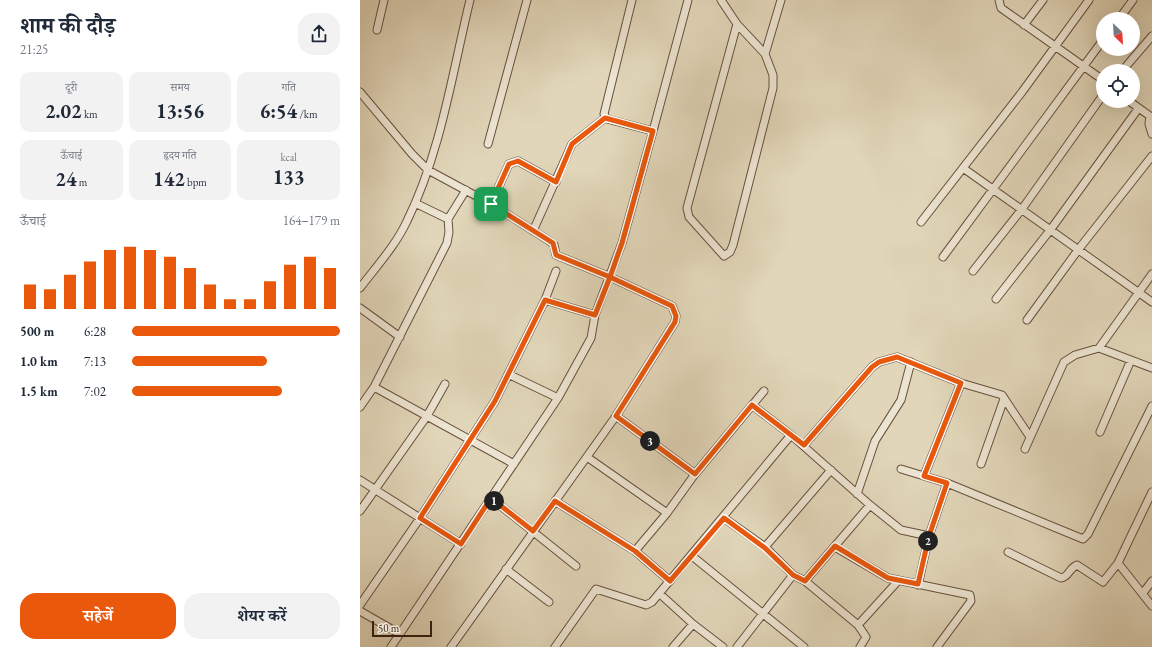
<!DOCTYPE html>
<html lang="hi">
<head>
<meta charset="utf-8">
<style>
	:root { --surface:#fff; --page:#f2f2f3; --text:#1f2937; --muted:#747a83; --accent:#ea580c }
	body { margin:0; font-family:"EB Garamond","Noto Serif Devanagari",serif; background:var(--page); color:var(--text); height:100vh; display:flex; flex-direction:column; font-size:15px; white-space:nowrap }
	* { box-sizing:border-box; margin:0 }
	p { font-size:13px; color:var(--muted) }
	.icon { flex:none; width:22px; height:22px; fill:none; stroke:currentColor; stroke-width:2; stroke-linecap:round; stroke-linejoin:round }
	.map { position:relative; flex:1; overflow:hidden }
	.sheet { display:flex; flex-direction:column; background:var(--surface); width:360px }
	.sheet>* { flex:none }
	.needle { width:26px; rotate:155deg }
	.controls { position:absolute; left:736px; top:12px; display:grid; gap:8px }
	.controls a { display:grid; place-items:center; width:44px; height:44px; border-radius:50%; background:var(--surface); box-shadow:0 4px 16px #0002; font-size:20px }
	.scale { position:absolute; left:12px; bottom:10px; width:60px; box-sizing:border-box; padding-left:4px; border:2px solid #3f2311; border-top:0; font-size:11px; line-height:14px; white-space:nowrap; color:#3f2311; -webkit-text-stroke:3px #ece4d2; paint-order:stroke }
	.pin { position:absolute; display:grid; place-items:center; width:34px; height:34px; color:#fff; margin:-17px; border-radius:8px; box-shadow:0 2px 6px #0006 }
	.km { position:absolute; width:20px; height:20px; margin:-10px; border-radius:50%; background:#222; color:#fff; font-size:11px; line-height:20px; text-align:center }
	.round { display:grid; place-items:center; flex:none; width:42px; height:42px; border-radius:16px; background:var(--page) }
	.summary { display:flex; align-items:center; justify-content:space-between; height:68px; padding:0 20px }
	h1 { font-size:22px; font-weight:700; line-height:30px }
	.stats { display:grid; grid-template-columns:repeat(3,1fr); gap:6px; height:68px; padding:4px 20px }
	.stats div { display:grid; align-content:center; border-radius:10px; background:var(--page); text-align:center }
	.stats b { font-size:20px; font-weight:700 }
	.stats small { font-size:11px; font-weight:400 }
	.stats p { font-size:11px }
	.chart { height:112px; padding:8px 20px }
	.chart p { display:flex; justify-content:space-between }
	.chart svg { width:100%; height:72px; margin-top:4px; stroke:var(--accent); stroke-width:6 }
	.button { display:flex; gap:8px; margin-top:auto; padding:8px 20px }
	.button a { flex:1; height:46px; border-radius:16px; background:var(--accent); color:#fff; font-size:16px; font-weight:700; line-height:46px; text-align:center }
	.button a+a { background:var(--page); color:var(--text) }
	ul { padding:0 20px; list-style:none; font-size:13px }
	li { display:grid; grid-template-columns:64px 48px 1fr; align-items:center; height:30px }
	li i { height:10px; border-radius:5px; background:var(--accent) }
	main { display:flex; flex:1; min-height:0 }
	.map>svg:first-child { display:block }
</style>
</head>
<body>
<main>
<section class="sheet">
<div class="summary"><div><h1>शाम की दौड़</h1><p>21:25</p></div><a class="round"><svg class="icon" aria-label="share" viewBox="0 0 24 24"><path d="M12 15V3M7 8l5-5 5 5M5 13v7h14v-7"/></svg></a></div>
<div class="stats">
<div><p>दूरी</p><b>2.02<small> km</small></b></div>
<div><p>समय</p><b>13:56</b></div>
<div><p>गति</p><b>6:54<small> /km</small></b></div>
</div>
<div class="stats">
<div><p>ऊँचाई</p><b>24<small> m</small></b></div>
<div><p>हृदय गति</p><b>142<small> bpm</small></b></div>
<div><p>kcal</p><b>133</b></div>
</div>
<div class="chart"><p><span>ऊँचाई</span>164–179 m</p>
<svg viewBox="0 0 160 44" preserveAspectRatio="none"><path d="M5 44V29M15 44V32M25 44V23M35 44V15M45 44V8M55 44V6M65 44V8M75 44V12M85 44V19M95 44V29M105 44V38M115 44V38M125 44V27M135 44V17M145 44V12M155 44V19"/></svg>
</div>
<ul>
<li><b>500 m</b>6:28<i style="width:100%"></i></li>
<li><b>1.0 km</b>7:13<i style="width:65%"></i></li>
<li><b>1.5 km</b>7:02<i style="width:72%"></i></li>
</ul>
<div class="button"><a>सहेजें</a><a>शेयर करें</a></div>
</section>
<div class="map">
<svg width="792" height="647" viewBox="0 0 792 647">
	<rect width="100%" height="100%" fill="#e1d6b9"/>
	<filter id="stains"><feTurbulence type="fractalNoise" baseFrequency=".005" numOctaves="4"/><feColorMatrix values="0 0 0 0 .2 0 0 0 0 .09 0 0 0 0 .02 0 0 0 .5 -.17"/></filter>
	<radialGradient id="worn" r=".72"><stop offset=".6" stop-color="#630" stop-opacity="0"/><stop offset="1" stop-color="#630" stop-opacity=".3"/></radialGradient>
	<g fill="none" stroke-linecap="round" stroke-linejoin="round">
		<defs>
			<path id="minor" d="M272 0 244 114 247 119 293 131 328 0
				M361 0 377 24 405 54 421 0
				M639 0 641 8 743 80
				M759 19 773 0
				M377 24 327 208 329 217 364 256 370 252 373 245 413 88V75L405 54
				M664 25 683 0
				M17 30 24 0
				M762 71 792 36
				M0 92 52 154 68 170 131 204 191 242 194 245 196 255 250 277 312 306 316 316 315 322 256 416 91 647
				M769 101 790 116
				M790 116 789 124 792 134
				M128 144 167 0
				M603 168 792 302
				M55 203 88 219
				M131 204 149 164 158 161 196 182
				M561 222 662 92 729 0
				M173 231 212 144 245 118
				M583 257 743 40
				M613 271 662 209 743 95
				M0 288C16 267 36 245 47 221 81 152 92 74 110 0
				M636 299 691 229 778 109
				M185 300 235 315
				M0 308 40 337
				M667 320 718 250 792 156
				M739 348 792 274
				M148 374 198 398
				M14 387 154 464
				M392 405 431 435
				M0 407 14 387 87 243 89 232 88 219 106 190
				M256 416 335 474
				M740 432 771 360
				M444 445 512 367 519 362 537 357 601 383 642 395 670 437
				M665 449 704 362 715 355 739 348 792 368
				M227 457 307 513
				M621 464 644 399
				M541 469 587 483 723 539 728 534 792 406
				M564 476 601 383
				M0 480 101 544
				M497 494 515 441 541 400 551 362
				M131 498 216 566
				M195 501 275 551 310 581
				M0 511 67 416 85 384
				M364 518 405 547 433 575 445 581 510 505
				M405 547 471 470
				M475 547 528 578 610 595 611 601 577 647
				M275 551 307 513 335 474 404 391
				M648 552 701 578C709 577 709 568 717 565L743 582 758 563 792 492
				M332 556 444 647
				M758 563 792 606
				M146 569 189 602
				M445 581 498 625 506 637 500 647
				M558 585 569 536 587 483
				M783 593 792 581
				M300 594 333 624 363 647
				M0 605 60 518 135 401 185 300 196 271
				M0 611 40 634
				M498 625 538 581
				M31 647 198 398 231 338 235 315 262 243 293 131
				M195 647 236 589 286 605 292 602 431 435 510 505 541 530 569 536
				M313 647 333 624
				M377 647 433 575"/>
		</defs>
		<use href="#minor" stroke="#68503b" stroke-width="9"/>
		<use href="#minor" stroke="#ece4d2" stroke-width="7"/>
	</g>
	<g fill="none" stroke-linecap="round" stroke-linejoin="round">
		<defs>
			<path id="route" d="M131 204 193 243 196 255 250 277 235 315 185 300 135 401 60 518 101 544 131 498 173 531 195 501 275 551 310 581 364 518 405 548 433 575 445 581 475 546 528 578 558 584 569 536 587 483 564 476 601 383 537 357 519 362 512 367 444 445 392 405 335 474 256 416 315 322 316 316 312 306 250 277 262 243 293 131 245 118 212 144 196 182 158 161 149 164 131 204"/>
		</defs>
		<use href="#route" stroke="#fff" stroke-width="8"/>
		<use href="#route" stroke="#ea580c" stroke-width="5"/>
	</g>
	<rect width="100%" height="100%" filter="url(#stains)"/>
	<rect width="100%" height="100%" fill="url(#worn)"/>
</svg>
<div class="controls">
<a><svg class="needle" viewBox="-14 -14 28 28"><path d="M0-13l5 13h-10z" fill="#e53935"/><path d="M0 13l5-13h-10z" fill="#747a83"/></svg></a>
<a><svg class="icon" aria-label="locate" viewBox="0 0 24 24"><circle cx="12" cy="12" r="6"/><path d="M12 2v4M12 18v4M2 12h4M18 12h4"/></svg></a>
</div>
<div class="scale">50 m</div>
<div class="pin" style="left:131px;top:204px;background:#1e9e55"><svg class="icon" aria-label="arrive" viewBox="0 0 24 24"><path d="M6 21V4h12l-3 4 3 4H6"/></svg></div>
<b class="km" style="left:134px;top:501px">1</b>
<b class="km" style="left:568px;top:541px">2</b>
<b class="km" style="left:290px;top:441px">3</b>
</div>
</main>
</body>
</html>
